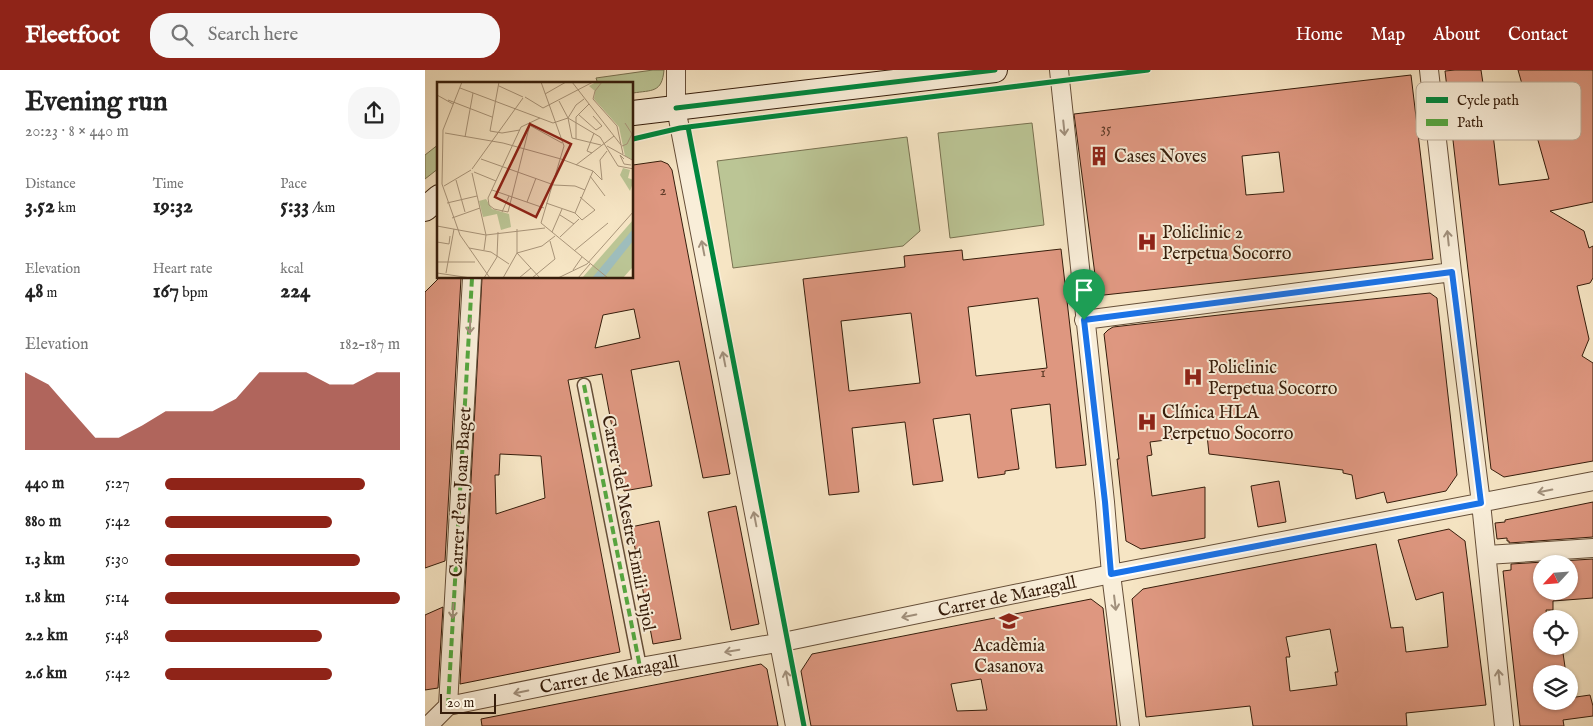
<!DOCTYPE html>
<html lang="en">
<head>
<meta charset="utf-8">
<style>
	:root { --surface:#fff; --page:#f6f6f6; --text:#222; --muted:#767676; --accent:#8f2418 }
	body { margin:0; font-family:"IM FELL English",serif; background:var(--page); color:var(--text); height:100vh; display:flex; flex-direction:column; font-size:19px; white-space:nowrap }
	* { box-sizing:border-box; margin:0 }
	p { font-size:16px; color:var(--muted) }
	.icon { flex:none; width:28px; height:28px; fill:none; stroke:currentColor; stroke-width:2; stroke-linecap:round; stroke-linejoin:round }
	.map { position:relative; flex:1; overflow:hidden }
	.drawer { display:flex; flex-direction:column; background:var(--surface); width:425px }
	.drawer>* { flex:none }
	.needle { width:32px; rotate:244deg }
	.fabs { position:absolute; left:1108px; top:485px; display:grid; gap:10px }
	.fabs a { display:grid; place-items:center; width:45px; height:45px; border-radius:50%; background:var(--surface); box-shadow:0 1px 4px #0004; font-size:25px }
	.scale { position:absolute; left:15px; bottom:12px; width:56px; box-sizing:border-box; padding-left:5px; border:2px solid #361d0b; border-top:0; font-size:14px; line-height:18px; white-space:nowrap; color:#361d0b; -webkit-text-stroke:4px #f9eed9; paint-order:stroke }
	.pin { position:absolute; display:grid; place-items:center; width:42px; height:42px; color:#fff; margin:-51px -21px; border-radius:50% 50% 50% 0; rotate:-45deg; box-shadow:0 0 5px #0007 }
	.pin .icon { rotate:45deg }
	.round { display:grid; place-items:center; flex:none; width:52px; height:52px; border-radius:20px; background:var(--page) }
	.summary { display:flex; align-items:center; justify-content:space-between; height:85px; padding:0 25px }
	h1 { font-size:28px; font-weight:800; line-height:38px }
	.metrics { display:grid; grid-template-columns:repeat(3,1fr); gap:8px; height:85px; padding:5px 25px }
	.metrics div { display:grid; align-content:center }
	.metrics b { font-size:21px; font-weight:800 }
	.metrics small { font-size:14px; font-weight:400 }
	.metrics p { font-size:14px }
	.chart { height:140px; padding:10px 25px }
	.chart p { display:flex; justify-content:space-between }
	.chart svg { width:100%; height:90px; margin-top:5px; fill:var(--accent); opacity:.7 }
	ul { padding:0 25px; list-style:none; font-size:16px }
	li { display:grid; grid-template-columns:80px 60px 1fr; align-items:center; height:38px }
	li i { height:12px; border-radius:6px; background:var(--accent) }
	header { display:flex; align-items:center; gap:30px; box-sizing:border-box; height:70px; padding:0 25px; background:var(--accent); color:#fff }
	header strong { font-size:24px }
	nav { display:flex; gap:28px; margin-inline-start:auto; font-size:18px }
	.search { width:350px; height:45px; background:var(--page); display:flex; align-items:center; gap:12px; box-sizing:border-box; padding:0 18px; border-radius:20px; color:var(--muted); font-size:19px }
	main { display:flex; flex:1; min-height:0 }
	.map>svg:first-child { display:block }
</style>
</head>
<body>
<header>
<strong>Fleetfoot</strong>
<div class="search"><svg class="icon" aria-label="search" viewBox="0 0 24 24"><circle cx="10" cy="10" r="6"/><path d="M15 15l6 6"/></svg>Search here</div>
<nav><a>Home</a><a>Map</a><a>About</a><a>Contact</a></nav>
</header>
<main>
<section class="drawer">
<div class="summary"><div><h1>Evening run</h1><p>20:23 · 8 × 440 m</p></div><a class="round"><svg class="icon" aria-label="share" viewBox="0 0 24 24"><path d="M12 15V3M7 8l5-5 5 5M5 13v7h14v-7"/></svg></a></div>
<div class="metrics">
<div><p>Distance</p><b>3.52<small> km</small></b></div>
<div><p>Time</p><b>19:32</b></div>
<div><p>Pace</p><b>5:33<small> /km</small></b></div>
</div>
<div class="metrics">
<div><p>Elevation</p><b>48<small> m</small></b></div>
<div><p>Heart rate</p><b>167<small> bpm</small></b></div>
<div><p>kcal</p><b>224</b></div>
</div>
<div class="chart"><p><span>Elevation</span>182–187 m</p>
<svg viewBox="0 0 160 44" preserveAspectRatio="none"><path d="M0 44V6L10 12L20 25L30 38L40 38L50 32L60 25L70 25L80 25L90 19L100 6L110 6L120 6L130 12L140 12L150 6L160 6V44z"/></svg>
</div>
<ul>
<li><b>440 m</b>5:27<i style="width:85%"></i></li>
<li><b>880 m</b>5:42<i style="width:71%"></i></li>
<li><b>1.3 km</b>5:30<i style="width:83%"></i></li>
<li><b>1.8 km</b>5:14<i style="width:100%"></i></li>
<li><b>2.2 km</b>5:48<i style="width:67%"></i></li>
<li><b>2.6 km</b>5:42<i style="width:71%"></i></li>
</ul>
</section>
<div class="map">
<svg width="1168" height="656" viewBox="0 0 1168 656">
	<rect width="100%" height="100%" fill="#f6e5c4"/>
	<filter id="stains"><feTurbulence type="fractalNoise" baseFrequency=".004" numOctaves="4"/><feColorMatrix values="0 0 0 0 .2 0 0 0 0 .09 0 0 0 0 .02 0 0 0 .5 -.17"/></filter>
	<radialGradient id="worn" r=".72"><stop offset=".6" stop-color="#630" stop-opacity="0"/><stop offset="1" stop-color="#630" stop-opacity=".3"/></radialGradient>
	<path fill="#bbc595" stroke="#787150" d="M228 0H239C237 23 227 20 208 23V14H173L171 8Z
		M607 53 619 155 525 168 513 63Z
		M482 67 495 161 478 176 308 198 292 91Z
		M14 74V98L0 109V85Z"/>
	<path fill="#de9780" stroke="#361d0b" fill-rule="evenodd" d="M1030 0H1056L1063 47H1066L1074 115 1124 109 1093 0H1168V132L1125 141 1159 161 1164 178 1168 176V208L1165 213 1152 216 1164 269 1157 286 1168 293V391L1079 407 1066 399 1020 1Z
		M986 5 1008 189 679 225 672 220 649 44ZM854 82 859 122 821 125 817 86Z
		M236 91 243 94 247 100 305 404 278 408 254 291 206 300 227 416 199 421 177 304 143 310 195 582 35 614 57 208H208V95ZM209 239 215 268 170 278 178 245ZM75 384 116 386 120 428 71 444 70 405H74Z
		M636 179 661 395 631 398 625 334 586 339 594 399 580 401V404L553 408 545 344 508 349 518 411 488 415 480 352 427 358 434 422 404 425 378 209 480 197 479 186 537 180 538 190ZM613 228 622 298 551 306 543 237ZM486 243 495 313 424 321 416 251Z
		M14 208H36L20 491 0 498V222Z
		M1005 223 1012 228 1032 405 1021 421 962 433 959 422 931 429 927 405 918 403V400L784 384 782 365 725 372 727 385 722 386 727 426 780 417V468L716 479 701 471 692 389H694L679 264 683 260 688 257 821 242Z
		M854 411 861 452 833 457 826 416Z
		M1168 432V467L1084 473V471H1082V468L1072 469 1070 453 1080 452V450Z
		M311 436 334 554 306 560 283 442Z
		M234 451 256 569 228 574 206 457Z
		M1024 459 1040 471 1061 635 981 643 982 656H828L825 636 721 647 707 529 718 519 951 474 966 558 978 557 981 582 1023 577 1018 522 991 530 973 470ZM905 559 913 602H910L912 615 865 621 861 587H865L861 567Z
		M1168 489V528L1128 531V540H1121L1122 549H1116V576H1137L1141 604H1116V631H1144V628L1165 625 1168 636V646L1138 650 1139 656H1095L1078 501 1086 500V494ZM1116 494H1144V521H1116Z
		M666 529 678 538 692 656H386L376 601 387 584ZM556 609 562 640 532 641 526 614Z
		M18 537 13 618 0 620V545Z
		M336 594 342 599 353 656H57L56 649Z"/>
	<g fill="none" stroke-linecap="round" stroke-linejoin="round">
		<defs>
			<path id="pedestrian" d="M159 315 215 597"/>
			<path id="minor" d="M251 0V38L370 656
				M634 0 680 432 686 504 705 656
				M1004 0 1027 202 1056 433 1079 656
				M659 250 1027 202
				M1062 485 1168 478
				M23 636 47 208
				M3 656 23 636 215 597 363 571 686 504 1168 411"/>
			<path id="secondary" d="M208 43 570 0
				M0 139 14 127"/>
		</defs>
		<use href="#pedestrian" stroke="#664f39" stroke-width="15"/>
		<use href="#minor" stroke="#664f39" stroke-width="20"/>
		<use href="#secondary" stroke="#361d0b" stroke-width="26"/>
		<use href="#pedestrian" stroke="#f9eed9" stroke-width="12"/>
		<use href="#minor" stroke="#f9eed9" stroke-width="18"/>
		<use href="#secondary" stroke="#f9eed9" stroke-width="24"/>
		<path stroke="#55a941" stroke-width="4" stroke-dasharray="8 4" stroke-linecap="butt" d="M159 315 215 597
			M23 636 47 208"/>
		<defs>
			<path id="cycleway" d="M251 38 570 0
				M263 57 379 656
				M208 69 255 58 723 0"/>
		</defs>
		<use href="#cycleway" stroke="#f9eed9" stroke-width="8"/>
		<use href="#cycleway" stroke="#00873e" stroke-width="5"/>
	</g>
	<defs><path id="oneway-shaft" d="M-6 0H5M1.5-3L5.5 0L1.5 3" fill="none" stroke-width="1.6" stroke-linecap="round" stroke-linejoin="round" transform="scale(1.25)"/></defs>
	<g stroke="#a1907c">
		<use href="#oneway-shaft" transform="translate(639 58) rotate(84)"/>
		<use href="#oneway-shaft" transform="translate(1023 168) rotate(-96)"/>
		<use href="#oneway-shaft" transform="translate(278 178) rotate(-101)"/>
		<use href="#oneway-shaft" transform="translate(45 256) rotate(93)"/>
		<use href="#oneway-shaft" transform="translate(299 289) rotate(-101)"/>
		<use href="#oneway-shaft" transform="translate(1120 421) rotate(169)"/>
		<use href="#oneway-shaft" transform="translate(330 449) rotate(-101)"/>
		<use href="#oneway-shaft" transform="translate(690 533) rotate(83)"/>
		<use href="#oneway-shaft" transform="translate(28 541) rotate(93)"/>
		<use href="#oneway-shaft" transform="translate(484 546) rotate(168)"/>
		<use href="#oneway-shaft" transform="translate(307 581) rotate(170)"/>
		<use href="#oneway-shaft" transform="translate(1074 607) rotate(-96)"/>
		<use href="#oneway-shaft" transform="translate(362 608) rotate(-101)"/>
		<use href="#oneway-shaft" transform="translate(96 622) rotate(168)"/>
	</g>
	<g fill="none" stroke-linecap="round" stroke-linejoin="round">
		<defs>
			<path id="route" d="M1027 202 1056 433 686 504 680 432 659 250Z"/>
		</defs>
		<use href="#route" stroke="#fff" stroke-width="10"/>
		<use href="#route" stroke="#1a73e8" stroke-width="6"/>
	</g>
	<defs>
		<symbol id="building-bare" viewBox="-9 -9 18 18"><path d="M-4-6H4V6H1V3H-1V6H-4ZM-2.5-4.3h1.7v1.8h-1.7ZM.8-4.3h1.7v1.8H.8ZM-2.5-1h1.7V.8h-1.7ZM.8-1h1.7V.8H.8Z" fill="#8f2418" stroke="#f9eed9" stroke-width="2.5" paint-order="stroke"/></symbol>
		<symbol id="hospital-bare" viewBox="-9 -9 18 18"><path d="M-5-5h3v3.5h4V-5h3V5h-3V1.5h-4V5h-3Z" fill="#8f2418" stroke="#f9eed9" stroke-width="2.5" paint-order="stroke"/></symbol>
		<symbol id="university-bare" viewBox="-9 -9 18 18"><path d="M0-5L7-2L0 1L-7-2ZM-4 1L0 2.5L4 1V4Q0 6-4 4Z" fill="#8f2418" stroke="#f9eed9" stroke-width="2.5" paint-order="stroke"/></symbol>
	</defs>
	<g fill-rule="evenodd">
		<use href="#building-bare" x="660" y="72" width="28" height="28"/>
		<use href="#hospital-bare" x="708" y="158" width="28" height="28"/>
		<use href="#hospital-bare" x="754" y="293" width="28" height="28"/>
		<use href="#hospital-bare" x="708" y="338" width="28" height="28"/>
		<use href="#university-bare" x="570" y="537" width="28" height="28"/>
	</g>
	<g text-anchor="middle" stroke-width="4" stroke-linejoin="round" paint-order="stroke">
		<g font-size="15" fill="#603c28">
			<text x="681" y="63">35</text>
			<text x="238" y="125">2</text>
			<text x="618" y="307">1</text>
		</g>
		<g font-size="18" fill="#361d0b" stroke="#f9eed9" text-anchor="start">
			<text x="689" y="92">Cases Noves</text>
			<text x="737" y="168">Policlinic 2<tspan x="737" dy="21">Perpetua Socorro</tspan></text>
			<text x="783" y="303">Policlinic<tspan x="783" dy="21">Perpetua Socorro</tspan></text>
			<text x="737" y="348">Clínica HLA<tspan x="737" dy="21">Perpetuo Socorro</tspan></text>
			<text x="584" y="581" text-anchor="middle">Acadèmia<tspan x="584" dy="21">Casanova</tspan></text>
		</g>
		<g font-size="18" fill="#361d0b" stroke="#f9eed9">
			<text transform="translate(35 422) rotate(-87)" y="6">Carrer d'en Joan Baget</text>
			<text transform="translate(204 453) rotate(79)" y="6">Carrer del Mestre Emili Pujol</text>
			<text transform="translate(582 526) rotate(-12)" y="6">Carrer de Maragall</text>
			<text transform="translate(184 604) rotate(-11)" y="6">Carrer de Maragall</text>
		</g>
	</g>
	<g transform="translate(12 12)">
		<rect width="196" height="196" fill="#f6e5c4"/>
		<path d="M159 0H196V78L188 74 182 45 157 17 158 9 152 4ZM186 86 193 88 191 96 197 98 193 109 183 93ZM49 117 55 127 72 132 74 145 64 148 60 132 46 135 42 119ZM196 138V185L193 188 186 196H145Z" fill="#bbc595"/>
		<path d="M196 147V159L169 193 166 196H155Z" fill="#9ebdbc"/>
		<path fill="none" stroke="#a9957a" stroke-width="1" d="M25 0 6 48 5 102 23 153 53 196M62 0 53 49 65 51 83 48M104 0 127 64 104 141 171 196M135 0 184 63M165 0 158 9 156 17 180 44 186 72M62 4 86 15M23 6 116 41 131 36M108 12 129 0M0 13 16 22M88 15 106 26 156 0M11 18 55 35M122 19 131 36 135 56 164 63M141 32 159 48 165 44 156 34M131 36 163 55 181 84 197 87M131 36 139 23 147 17M93 42 71 130 57 127 52 123 51 116 84 45 103 36M94 44 125 61M8 51 66 61 124 77 156 89 165 98 163 78 170 69M28 55 36 11M139 57V35L152 22M170 64 197 79M185 64 190 62 195 52 188 41M155 71 150 69 157 51M44 77 117 103 138 104 148 108M187 77 183 73 187 82 194 83M139 83 177 54M35 87 86 16M37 90 59 99M35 91 49 153 47 168M153 94 168 114M19 98 28 130M7 104 34 88M55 108 107 126M90 120 99 96M10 121 40 114M109 121 138 131 145 138 158 128 143 115M65 130 72 114M138 131 156 89M123 133 137 142M15 136 43 126M0 144 49 153 108 146M80 147V171L103 196M115 150 125 127M123 155 142 137M0 160 12 162 13 154M32 166 54 170 72 182M137 169 171 141M0 180H38M136 188 145 175M0 191 34 196M9 191 17 147M47 196 60 175 61 150M66 196 80 171 105 164 118 154M82 196 94 186M95 196 118 177 113 159M121 196 150 182 197 129M141 196 153 182"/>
		<path fill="#8f2418" fill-opacity="0.15" stroke="#8f2418" stroke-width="2.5" d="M93 42 134 62 99 135 58 115Z"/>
		<rect width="196" height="196" fill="none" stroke="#361d0b" stroke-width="2.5"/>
	</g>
	<rect x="991" y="12" width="165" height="58" rx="8" fill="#f9eed9" stroke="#beaf9b" stroke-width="1"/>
	<rect x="1001" y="27" width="22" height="6" fill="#00873e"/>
	<rect x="1001" y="49" width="22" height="7" fill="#55a941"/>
	<g font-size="14" fill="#361d0b">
		<text x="1032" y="35">Cycle path</text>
		<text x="1032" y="57">Path</text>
	</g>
	<rect width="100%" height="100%" filter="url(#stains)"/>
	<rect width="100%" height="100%" fill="url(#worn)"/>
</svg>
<div class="fabs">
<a><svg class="needle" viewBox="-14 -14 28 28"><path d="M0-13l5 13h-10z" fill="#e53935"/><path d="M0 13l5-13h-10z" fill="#767676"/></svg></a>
<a><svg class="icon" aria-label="locate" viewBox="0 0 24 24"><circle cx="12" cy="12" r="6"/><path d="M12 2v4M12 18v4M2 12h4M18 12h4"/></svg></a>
<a><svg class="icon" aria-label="layers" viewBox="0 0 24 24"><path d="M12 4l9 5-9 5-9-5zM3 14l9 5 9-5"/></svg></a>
</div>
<div class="scale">20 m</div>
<div class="pin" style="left:659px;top:250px;background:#1e9e55"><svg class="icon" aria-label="arrive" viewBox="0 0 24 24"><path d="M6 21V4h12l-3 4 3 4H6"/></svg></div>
</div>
</main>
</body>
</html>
